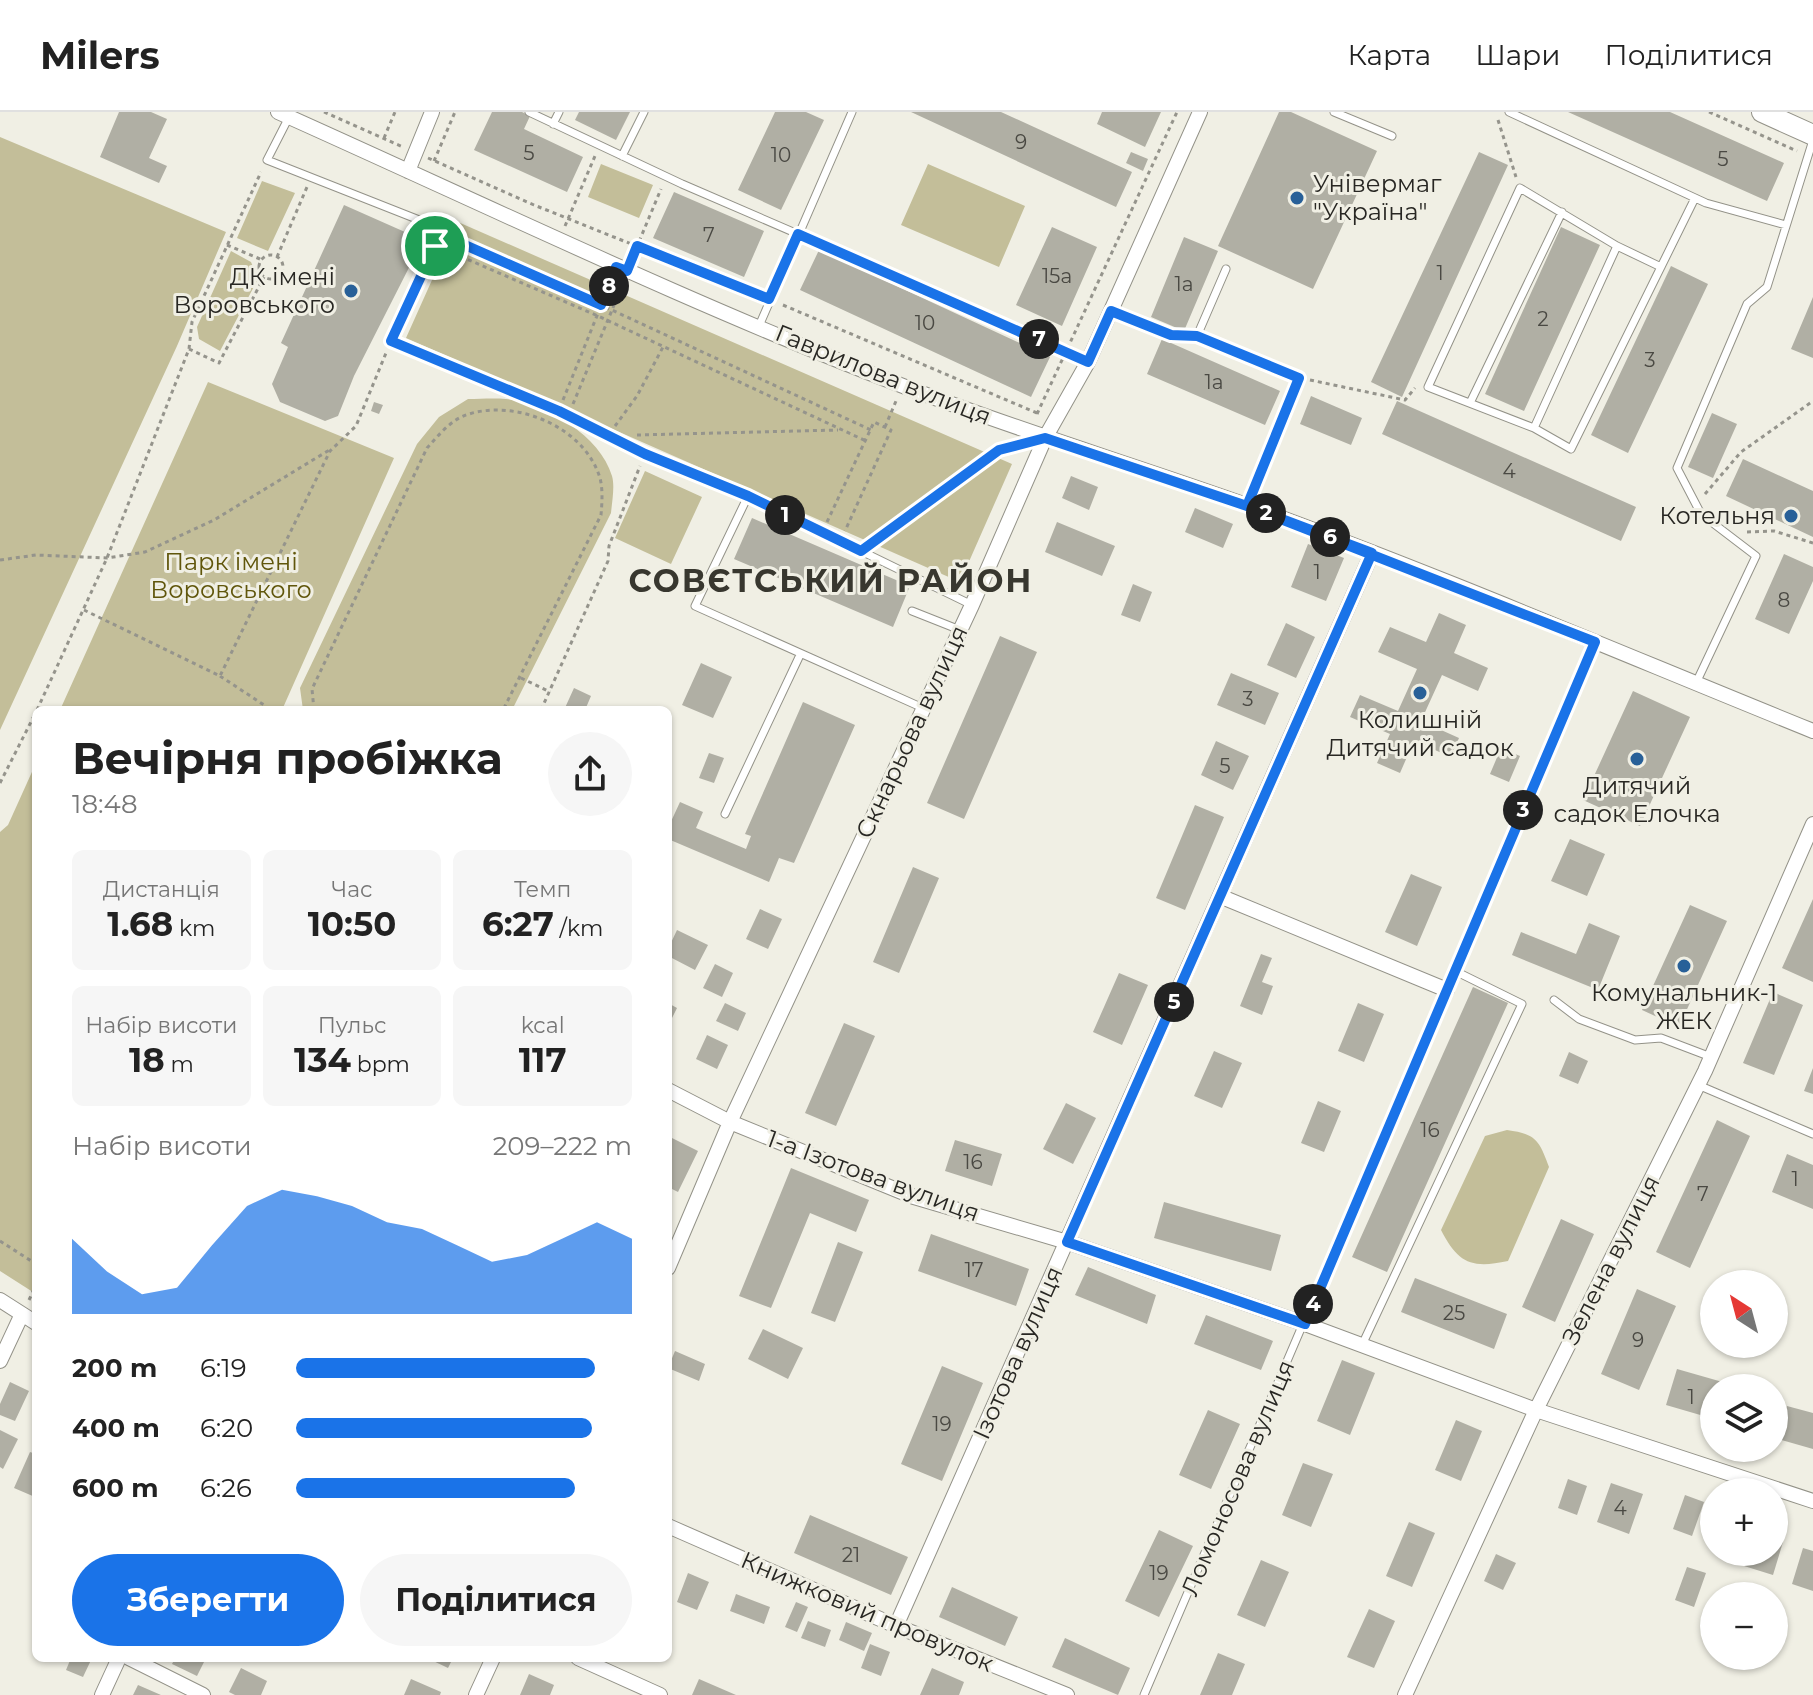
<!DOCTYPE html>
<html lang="uk">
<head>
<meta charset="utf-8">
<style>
	:root { --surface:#fff; --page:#f6f6f6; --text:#222; --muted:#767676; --line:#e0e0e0; --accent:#1a73e8 }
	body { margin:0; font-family:Montserrat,sans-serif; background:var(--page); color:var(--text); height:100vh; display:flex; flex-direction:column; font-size:30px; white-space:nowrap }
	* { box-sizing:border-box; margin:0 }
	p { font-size:26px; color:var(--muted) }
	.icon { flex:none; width:44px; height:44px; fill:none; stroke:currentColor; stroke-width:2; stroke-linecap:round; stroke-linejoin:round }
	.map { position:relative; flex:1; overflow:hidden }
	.panel { position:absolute; left:32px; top:594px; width:640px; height:956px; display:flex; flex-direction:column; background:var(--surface); border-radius:12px; box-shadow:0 2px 6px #0004 }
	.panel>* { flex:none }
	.needle { width:52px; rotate:324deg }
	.controls { position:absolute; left:1700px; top:1158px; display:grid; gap:16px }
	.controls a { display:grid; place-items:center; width:88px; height:88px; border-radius:50%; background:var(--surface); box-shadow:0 2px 6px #0004; font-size:40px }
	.pin { position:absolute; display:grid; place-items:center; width:68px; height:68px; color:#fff; margin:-34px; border:4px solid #fff; border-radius:50%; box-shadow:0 2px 8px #0007 }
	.km { position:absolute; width:40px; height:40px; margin:-20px; border-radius:50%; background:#222; color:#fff; font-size:22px; line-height:40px; text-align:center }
	.round { display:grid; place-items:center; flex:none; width:84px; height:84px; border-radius:42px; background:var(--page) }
	.summary { display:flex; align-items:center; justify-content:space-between; height:136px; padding:0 40px }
	h1 { font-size:44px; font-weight:700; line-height:60px }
	.figures { display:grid; grid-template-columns:repeat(3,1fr); gap:12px; height:136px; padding:8px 40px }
	.figures div { display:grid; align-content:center; border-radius:12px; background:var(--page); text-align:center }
	.figures b { font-size:34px; font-weight:700 }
	.figures small { font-size:22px; font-weight:400 }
	.figures p { font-size:22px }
	.chart { height:224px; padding:16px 40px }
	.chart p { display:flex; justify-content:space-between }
	.chart svg { width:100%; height:144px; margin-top:8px; fill:var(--accent); opacity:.7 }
	.cta { display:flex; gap:16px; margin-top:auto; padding:16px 40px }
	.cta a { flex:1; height:92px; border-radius:48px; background:var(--accent); color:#fff; font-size:32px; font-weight:700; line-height:92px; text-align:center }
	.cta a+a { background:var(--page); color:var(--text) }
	ul { padding:0 40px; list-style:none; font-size:26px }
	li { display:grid; grid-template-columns:128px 96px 1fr; align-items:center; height:60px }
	li i { height:20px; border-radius:10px; background:var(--accent) }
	header { display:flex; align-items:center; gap:48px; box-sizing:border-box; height:112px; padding:0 40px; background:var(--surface); border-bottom:2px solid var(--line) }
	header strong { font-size:38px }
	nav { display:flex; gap:44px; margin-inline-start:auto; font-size:28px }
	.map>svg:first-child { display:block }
</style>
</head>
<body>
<header>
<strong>Milers</strong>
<nav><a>Карта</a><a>Шари</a><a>Поділитися</a></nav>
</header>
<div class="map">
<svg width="1813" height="1583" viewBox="0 0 1813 1583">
	<rect width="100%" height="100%" fill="#f0efe4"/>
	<path fill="#c3be99" d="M0 25 226 120 177 234 0 618Z
		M601 52 653 73 639 106 588 85Z
		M928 52 1025 94 999 155 901 113Z
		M262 69 295 81 268 139 237 126Z
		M458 110 1012 352 960 470 406 226Z
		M231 139 251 150 258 167 220 239 199 227 197 215Z
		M208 270 394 346 282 598H60Z
		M468 287C480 287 493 286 506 287 546 292 600 323 612 364 615 374 612 390 611 401L512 598H303L300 576 417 332 439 305Z
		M645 359 702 385 671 452 615 426Z
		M36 651V1182L0 1159V720L8 713Z
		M1507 1018C1536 1022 1539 1028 1549 1055L1508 1149C1471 1157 1458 1151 1441 1118L1485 1024Z"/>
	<path fill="#b0afa4" d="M119 0H151L167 7 149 46 167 54 159 71 100 45Z
		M492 0H522L530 4 524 17 583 45 567 80 474 38Z
		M579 0H630L616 28 575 8Z
		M775 0H806L824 8 781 98 738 78Z
		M911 0H1001L1132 60 1116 95Z
		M1102 0H1161L1145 35 1097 12Z
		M1279 0H1291L1377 39 1313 177 1218 134Z
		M1568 0H1670L1784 51 1767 89Z
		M1131 40 1148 47 1143 59 1126 51Z
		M1479 40 1508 53 1402 285 1371 270Z
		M674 80 764 119 744 165 653 126Z
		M344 93 423 128 354 264 338 304 325 309 280 290 272 272 288 235 281 231Z
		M1052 115 1097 135 1062 214 1016 193Z
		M1561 115 1600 133 1524 299 1485 282Z
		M1184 125 1218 139 1184 219 1151 205Z
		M819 138 1050 245 1031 285 800 178Z
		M1671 154 1708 172 1628 341 1591 323Z
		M1813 185V246L1791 237Z
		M1162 227 1280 279 1265 313 1147 262Z
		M1311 284 1362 306 1351 333 1300 312Z
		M1397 289 1636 395 1621 429 1382 322Z
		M374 290 383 293 379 302 371 299Z
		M1712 301 1737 312 1713 366 1688 355Z
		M1743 347 1813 379V425L1726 384Z
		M1071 364 1098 375 1089 398 1062 386Z
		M1195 396 1233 412 1223 436 1185 420Z
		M752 406 910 474 893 515 734 447Z
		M1057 410 1115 434 1102 464 1045 440Z
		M1308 432 1344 446 1326 489 1291 475Z
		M1784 442 1813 455V469L1789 522 1755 507Z
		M1133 472 1152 480 1140 510 1121 503Z
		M1439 501 1466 513 1454 541 1488 556 1478 579 1442 563 1421 609 1459 626 1451 645 1414 629 1400 661 1377 651 1390 622 1350 605 1360 583 1398 599 1417 557 1378 540 1390 515 1426 530Z
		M1286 511 1315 525 1296 566 1267 553Z
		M1000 524 1037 540 964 707 927 691Z
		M701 551 732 565 713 606 682 593Z
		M1231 561 1279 581 1265 613 1217 593Z
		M574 576 591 584 585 598H564Z
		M1633 579 1690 605 1640 714 1583 688Z
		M803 590 855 613 794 751 779 746 769 770 668 727V716L680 690 703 700 696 716 746 737 751 724 745 722Z
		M1216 629 1249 644 1233 678 1201 663Z
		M1501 636 1520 644 1509 670 1490 662Z
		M709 641 724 646 714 671 699 666Z
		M1195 693 1224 705 1185 798 1156 786Z
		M1570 727 1605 742 1587 784 1551 769Z
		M913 755 939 766 899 861 873 850Z
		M1411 762 1442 775 1417 834 1385 820Z
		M1813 787V870L1782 856Z
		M1690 793 1727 809 1679 915 1642 898Z
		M760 797 782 807 768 837 746 827Z
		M1589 811 1620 824 1598 878 1512 843 1521 820 1576 842Z
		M677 818 708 833 695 858 668 844V837Z
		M1261 842 1272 846 1262 870 1273 874 1262 903 1240 894Z
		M715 852 733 861 722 885 703 876Z
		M1119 861 1148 873 1122 933 1093 920Z
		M1473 875 1508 891 1387 1160 1352 1145Z
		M1773 880 1803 893 1774 963 1743 951Z
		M668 891 677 896 668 914Z
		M725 891 746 901 738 919 716 909Z
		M1358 891 1384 902 1364 950 1338 939Z
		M844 911 875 924 836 1014 805 1001Z
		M707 923 728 933 717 957 696 947Z
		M1214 939 1242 951 1222 996 1194 984Z
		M1569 940 1588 949 1578 972 1559 964Z
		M1813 956V982L1804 979Z
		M1318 989 1341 999 1324 1040 1301 1031Z
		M1066 991 1096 1006 1073 1052 1043 1037Z
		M1717 1008 1750 1024 1690 1156 1656 1140Z
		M668 1024 698 1039 678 1080 668 1075Z
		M955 1028 1002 1042 992 1074 945 1059Z
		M1787 1042 1813 1053V1097L1772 1080Z
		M791 1056 869 1088 856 1120 810 1101 771 1196 739 1184Z
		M1164 1090 1281 1123 1271 1159 1154 1126Z
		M1561 1107 1594 1122 1555 1210 1522 1195Z
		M931 1122 1029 1157 1016 1194 918 1159Z
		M838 1130 863 1140 835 1210 811 1201Z
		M1088 1155 1156 1183 1147 1212 1075 1183Z
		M1415 1166 1507 1202 1494 1237 1401 1200Z
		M1637 1177 1676 1194 1639 1278 1601 1262Z
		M1206 1203 1273 1229 1261 1258 1194 1232Z
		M763 1217 803 1236 788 1267 748 1247Z
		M675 1239 705 1252 699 1269 668 1256Z
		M1342 1248 1375 1261 1350 1323 1317 1309Z
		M942 1254 983 1271 942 1369 901 1352Z
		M1677 1257 1740 1275V1276H1714V1307L1666 1293Z
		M10 1270 29 1279 15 1309 0 1303V1292Z
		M1787 1294 1813 1301V1337L1778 1327Z
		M1208 1298 1240 1312 1211 1377 1179 1363Z
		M1456 1308 1482 1319 1461 1369 1435 1358Z
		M0 1318 18 1327 3 1357 0 1355Z
		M30 1340 36 1342 35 1385 14 1376Z
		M1303 1351 1333 1362 1311 1415 1282 1403Z
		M1568 1367 1587 1374 1577 1403 1558 1396Z
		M1611 1371 1643 1382 1629 1422 1597 1410Z
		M1685 1383 1704 1390 1692 1424 1673 1417Z
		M810 1403 908 1445 891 1483 794 1441Z
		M1409 1410 1435 1421 1412 1475 1386 1464Z
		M1159 1418 1193 1434 1159 1505 1125 1489Z
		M1774 1427 1783 1430 1773 1463 1744 1454 1748 1440H1774Z
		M1803 1436 1813 1439V1479L1792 1472Z
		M1496 1442 1516 1451 1503 1478 1484 1469Z
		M1261 1448 1289 1460 1265 1515 1237 1503Z
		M1687 1455 1706 1461 1694 1495 1675 1488Z
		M688 1461 709 1470 697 1498 677 1490Z
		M952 1475 1018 1505 1005 1534 939 1505Z
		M736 1482 770 1495 764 1512 730 1499Z
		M796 1490 808 1495 797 1520 785 1515Z
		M1369 1497 1395 1509 1374 1556 1347 1545Z
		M808 1509 831 1518 825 1535 801 1526Z
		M846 1510 872 1521 864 1539 839 1528Z
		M1065 1526 1130 1556 1118 1583 1052 1555Z
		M870 1532 890 1540 881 1564 861 1556Z
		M1218 1541 1245 1552 1232 1583H1200Z
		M71 1546H92L83 1565 66 1558Z
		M175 1546H206L197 1564 172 1552Z
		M427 1546H453L448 1556Z
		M241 1556 267 1569 261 1583H235L229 1580Z
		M932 1556 964 1570 959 1583H920Z
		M529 1562 554 1573 550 1583H520Z
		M411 1567 441 1580 440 1583H404Z
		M699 1567 736 1583H692Z
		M138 1573 161 1583H133Z"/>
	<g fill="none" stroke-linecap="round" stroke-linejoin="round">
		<defs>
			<path id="lane" d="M529 0 682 72 1041 227
				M1334 0 1392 24
				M1509 0 1706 91 1786 113
				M289 5 267 48 442 117 391 229 559 299 645 342 748 384 972 493
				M553 12 559 0
				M622 44 644 0
				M1617 134 1534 316 1571 337 1695 86
				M1226 157 1197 224 1299 266 1247 394
				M759 214 852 0
				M1470 291 1562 100
				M1534 316 1428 275 1520 76 1617 134 1661 155
				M748 384 695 494 923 596
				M912 499 960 518
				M1696 571 1756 444 1701 402 1677 356 1747 192 1767 175 1813 28
				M725 702 800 543
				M1554 888 1579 907 1635 928 1661 926 1711 945
				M1698 973 1813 1022
				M1362 1233 1522 892 1455 859
				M1144 1583 1595 530"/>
			<path id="street" d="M278 0C486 93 690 192 903 274 1017 318 1134 353 1249 394 1439 463 1625 543 1813 619
				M408 59 432 0
				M1222 785 1447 878
				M668 978 730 1010 914 1085 1067 1130 1305 1212 1536 1298 1813 1389
				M668 1156 730 1010 972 493 1045 326 1088 250 1200 0
				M0 1188 36 1211
				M0 1249 22 1202
				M668 1414 896 1514 1067 1583
				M896 1514 1372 441
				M129 1546 203 1583
				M578 1546 660 1583
				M102 1583 119 1546
				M476 1583 493 1546
				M1405 1583 1536 1298 1705 959 1813 712"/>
			<path id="secondary" d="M1762 0 1813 23"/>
		</defs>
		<use href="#lane" stroke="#939288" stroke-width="9"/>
		<use href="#street" stroke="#939288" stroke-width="16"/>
		<use href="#secondary" stroke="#939288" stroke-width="22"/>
		<path stroke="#95948c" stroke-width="3" stroke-dasharray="4 4" stroke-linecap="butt" d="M324 0 403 35
			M1709 0 1797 39
			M1498 8 1516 65
			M384 26 395 0
			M428 46 534 93 761 184
			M434 49 455 0
			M565 114 595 44
			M452 127 601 193 871 318
			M227 133 260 147
			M446 138 598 204 866 329
			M259 155a12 12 0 1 1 24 0a12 12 0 1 1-24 0Z
			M633 144 661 77
			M277 145 307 75
			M783 193 1037 301
			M1124 205 1171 223H1185
			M1052 232 1074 243
			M189 237 219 251 264 165
			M1310 268 1405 288 1415 276
			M563 288 611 169
			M573 292 622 174
			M1037 302 1177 0
			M615 314 637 284 663 235
			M885 315 896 289
			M637 323 838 318
			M1705 382 1741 340 1813 289
			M827 410 874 310 891 318 845 419
			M1747 420 1774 419 1813 431
			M873 430 999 338 1019 333
			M0 448 36 443 107 446 145 440 214 408 331 337
			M84 498 220 564 330 339 356 314 386 241
			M220 564 264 593 265 598
			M521 566 550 580
			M37 598 107 446 189 237 192 210 261 60
			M314 598 312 577 427 336C439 323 451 307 469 302 518 287 585 316 600 366 603 378 602 391 601 403L503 598
			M541 598 608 449 609 434 640 354
			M0 671 36 600
			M0 1129 36 1152
			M29 1188 36 1173"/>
		<use href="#lane" stroke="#fff" stroke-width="7"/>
		<use href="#street" stroke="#fff" stroke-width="14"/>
		<use href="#secondary" stroke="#fff" stroke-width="20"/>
	</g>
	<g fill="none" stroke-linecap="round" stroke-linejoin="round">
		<defs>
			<path id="route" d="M435 134 391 229 559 299 645 342 748 384 861 439 999 338 1045 326 1247 394 1595 530 1305 1212 1067 1130 1372 441 1247 394 1299 266 1197 224 1171 223 1111 199 1088 250 798 122 769 187 637 134 627 159 616 155 601 193 440 122 435 134"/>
		</defs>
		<use href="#route" stroke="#fff" stroke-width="16"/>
		<use href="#route" stroke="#1a73e8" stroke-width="10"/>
	</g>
	<g fill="#286098" stroke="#f0efe4" stroke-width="3">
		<circle cx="1297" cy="86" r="8"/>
		<circle cx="351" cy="179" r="8"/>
		<circle cx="1791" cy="404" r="8"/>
		<circle cx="1420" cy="581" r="8"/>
		<circle cx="1637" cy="647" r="8"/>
		<circle cx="1684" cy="854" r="8"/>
	</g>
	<g text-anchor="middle" stroke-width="6" stroke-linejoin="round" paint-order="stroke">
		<g font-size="20" fill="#4a4943">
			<text x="1021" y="37">9</text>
			<text x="529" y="48">5</text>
			<text x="781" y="50">10</text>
			<text x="1723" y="54">5</text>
			<text x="709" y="130">7</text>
			<text x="1440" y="168">1</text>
			<text x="1057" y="171">15а</text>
			<text x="1184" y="179">1а</text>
			<text x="1543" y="214">2</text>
			<text x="925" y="218">10</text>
			<text x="1650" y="255">3</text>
			<text x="1214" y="277">1а</text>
			<text x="1509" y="366">4</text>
			<text x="1317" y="467">1</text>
			<text x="1784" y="495">8</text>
			<text x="1248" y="594">3</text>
			<text x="1225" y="661">5</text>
			<text x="1430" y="1025">16</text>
			<text x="973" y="1057">16</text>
			<text x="1795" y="1074">1</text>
			<text x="1703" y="1089">7</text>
			<text x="974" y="1165">17</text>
			<text x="1454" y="1208">25</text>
			<text x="1638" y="1235">9</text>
			<text x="1691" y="1292">1</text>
			<text x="942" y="1319">19</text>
			<text x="1620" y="1403">4</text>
			<text x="851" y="1450">21</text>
			<text x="1159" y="1468">19</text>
		</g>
		<g font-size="24" fill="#282723" stroke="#f0efe4">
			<text x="1313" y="80" text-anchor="start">Універмаг<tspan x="1313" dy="28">"Україна"</tspan></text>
			<text x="335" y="173" text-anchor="end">ДК імені<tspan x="335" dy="28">Воровського</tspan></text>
			<text x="1775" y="412" text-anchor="end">Котельня</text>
			<text x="1420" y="616">Колишній<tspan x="1420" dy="28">Дитячий садок</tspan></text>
			<text x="1637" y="682">Дитячий<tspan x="1637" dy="28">садок Елочка</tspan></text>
			<text x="1684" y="889">Комунальник-1<tspan x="1684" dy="28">ЖЕК</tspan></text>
		</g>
		<g font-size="24" fill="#282723" stroke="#f0efe4">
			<text transform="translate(883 263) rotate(22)" y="8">Гаврилова вулиця</text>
			<text transform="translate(912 620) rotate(-65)" y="8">Скнарьова вулиця</text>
			<text transform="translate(873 1064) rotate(20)" y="8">1-а Ізотова вулиця</text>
			<text transform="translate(1611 1148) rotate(-63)" y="8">Зелена вулиця</text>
			<text transform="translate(1018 1241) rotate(-66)" y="8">Ізотова вулиця</text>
			<text transform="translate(1238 1366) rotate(-67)" y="8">Ломоносова вулиця</text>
			<text transform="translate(867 1500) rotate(23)" y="8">Книжковий провулок</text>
		</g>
		<g font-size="24" fill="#60560b" stroke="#f0efe4">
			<text x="231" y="458">Парк імені<tspan x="231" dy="28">Воровського</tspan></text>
		</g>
		<g font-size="32" font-weight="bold" letter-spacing="2" fill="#38372f" stroke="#f0efe4">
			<text x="831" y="480">СОВЄТСЬКИЙ РАЙОН</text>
		</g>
	</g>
</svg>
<div class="controls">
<a><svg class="needle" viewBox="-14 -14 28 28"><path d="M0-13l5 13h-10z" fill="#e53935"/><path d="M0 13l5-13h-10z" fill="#767676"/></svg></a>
<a><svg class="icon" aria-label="layers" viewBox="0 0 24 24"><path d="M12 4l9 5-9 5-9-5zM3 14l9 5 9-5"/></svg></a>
<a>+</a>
<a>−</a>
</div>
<div class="pin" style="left:435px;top:134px;background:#1e9e55"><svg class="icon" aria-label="arrive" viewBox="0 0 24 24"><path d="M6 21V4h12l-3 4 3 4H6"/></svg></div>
<b class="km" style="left:785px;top:403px">1</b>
<b class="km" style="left:1266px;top:401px">2</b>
<b class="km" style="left:1523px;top:698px">3</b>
<b class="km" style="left:1313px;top:1192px">4</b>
<b class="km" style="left:1174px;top:890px">5</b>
<b class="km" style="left:1330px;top:425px">6</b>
<b class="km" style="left:1039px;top:227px">7</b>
<b class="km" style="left:609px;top:174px">8</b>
<section class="panel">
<div class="summary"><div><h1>Вечірня пробіжка</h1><p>18:48</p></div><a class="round"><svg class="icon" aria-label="share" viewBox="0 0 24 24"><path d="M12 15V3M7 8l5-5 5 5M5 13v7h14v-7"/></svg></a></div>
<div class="figures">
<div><p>Дистанція</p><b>1.68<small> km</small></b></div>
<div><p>Час</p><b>10:50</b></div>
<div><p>Темп</p><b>6:27<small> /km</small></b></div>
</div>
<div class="figures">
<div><p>Набір висоти</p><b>18<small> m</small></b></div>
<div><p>Пульс</p><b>134<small> bpm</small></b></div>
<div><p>kcal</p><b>117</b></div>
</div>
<div class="chart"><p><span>Набір висоти</span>209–222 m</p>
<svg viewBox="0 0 160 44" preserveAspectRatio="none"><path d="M0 44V21L10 31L20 38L30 36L40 23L50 11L60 6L70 8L80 11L90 16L100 18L110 23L120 28L130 26L140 21L150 16L160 21V44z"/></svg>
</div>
<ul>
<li><b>200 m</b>6:19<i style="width:89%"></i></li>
<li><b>400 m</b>6:20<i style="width:88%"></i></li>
<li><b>600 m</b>6:26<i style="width:83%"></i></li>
</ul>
<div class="cta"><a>Зберегти</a><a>Поділитися</a></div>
</section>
</div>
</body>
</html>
